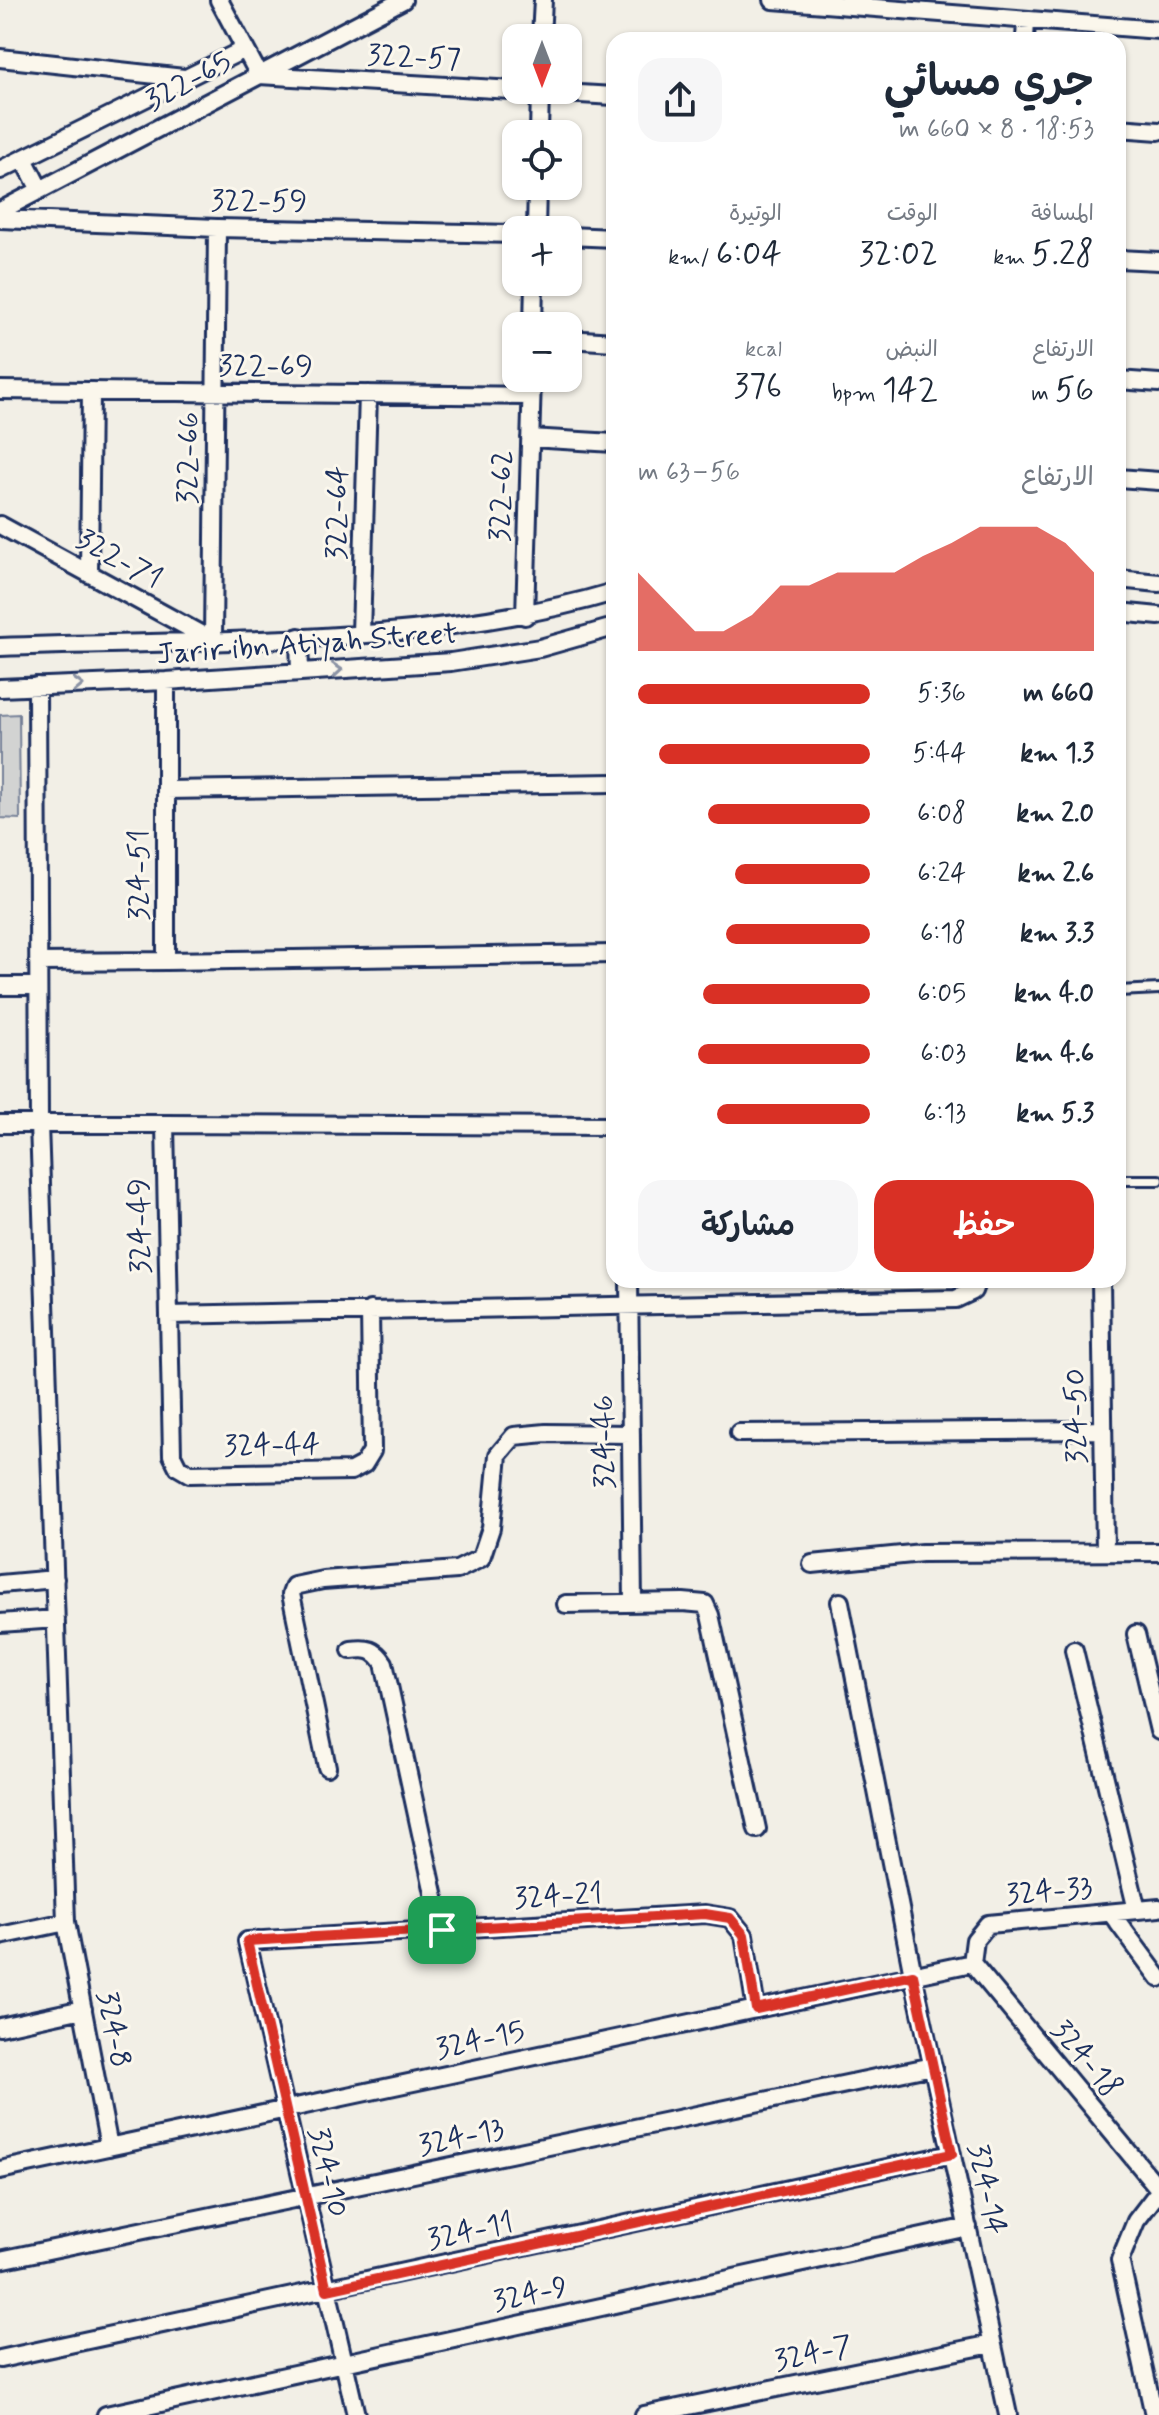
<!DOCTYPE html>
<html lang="ar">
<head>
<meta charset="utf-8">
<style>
	:root { --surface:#fff; --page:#f6f6f7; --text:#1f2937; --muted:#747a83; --accent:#d93025 }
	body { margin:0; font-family:Mynerve,"Playpen Sans Arabic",sans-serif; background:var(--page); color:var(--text); direction:rtl; height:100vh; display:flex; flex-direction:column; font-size:30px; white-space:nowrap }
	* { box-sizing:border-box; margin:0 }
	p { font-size:26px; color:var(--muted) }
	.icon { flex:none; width:44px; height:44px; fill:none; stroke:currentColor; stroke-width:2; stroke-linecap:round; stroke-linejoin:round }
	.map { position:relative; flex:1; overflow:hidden; direction:ltr }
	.panel { position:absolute; left:606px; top:32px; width:520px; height:1256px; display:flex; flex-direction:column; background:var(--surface); border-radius:24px; box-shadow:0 2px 6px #0004; direction:rtl }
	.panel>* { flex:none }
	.needle { width:52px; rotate:180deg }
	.buttons { position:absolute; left:502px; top:24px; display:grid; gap:16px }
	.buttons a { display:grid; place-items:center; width:80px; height:80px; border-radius:16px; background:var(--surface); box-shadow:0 2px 6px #0004; font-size:40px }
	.pin { position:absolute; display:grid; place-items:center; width:68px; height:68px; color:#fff; margin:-34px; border-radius:16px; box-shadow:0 4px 12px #0006 }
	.round { display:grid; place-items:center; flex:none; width:84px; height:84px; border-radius:24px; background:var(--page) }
	.head { display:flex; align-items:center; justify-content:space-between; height:136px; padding:0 32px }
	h1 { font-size:44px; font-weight:600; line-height:60px }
	.metrics { display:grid; grid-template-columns:repeat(3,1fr); gap:12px; height:136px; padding:8px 32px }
	.metrics div { display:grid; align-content:center }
	.metrics b { font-size:34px; font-weight:600 }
	.metrics small { font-size:22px; font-weight:400 }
	.metrics p { font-size:22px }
	.chart { height:224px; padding:16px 32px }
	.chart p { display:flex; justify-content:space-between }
	.chart svg { width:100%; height:144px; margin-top:8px; fill:var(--accent); opacity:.7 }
	.primary-button { display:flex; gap:16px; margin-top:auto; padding:16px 32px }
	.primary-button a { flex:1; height:92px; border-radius:24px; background:var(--accent); color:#fff; font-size:32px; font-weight:600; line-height:92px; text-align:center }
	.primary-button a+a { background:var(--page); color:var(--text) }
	ul { padding:0 32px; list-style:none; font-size:26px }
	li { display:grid; grid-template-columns:128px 96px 1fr; align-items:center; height:60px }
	li i { height:20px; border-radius:10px; background:var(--accent) }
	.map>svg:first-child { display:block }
</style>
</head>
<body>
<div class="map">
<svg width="1159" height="2415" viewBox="0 0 1159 2415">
	<rect width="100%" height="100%" fill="#f2efe6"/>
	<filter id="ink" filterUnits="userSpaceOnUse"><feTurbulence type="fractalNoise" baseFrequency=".0125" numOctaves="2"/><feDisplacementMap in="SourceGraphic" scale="16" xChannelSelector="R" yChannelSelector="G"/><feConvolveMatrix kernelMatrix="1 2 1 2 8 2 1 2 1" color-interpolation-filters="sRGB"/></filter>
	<g filter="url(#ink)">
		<path fill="#d2d3d2" stroke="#768198" stroke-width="2" d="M19 714 20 819 0 818V715Z"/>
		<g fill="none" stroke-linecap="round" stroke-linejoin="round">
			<defs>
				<path id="service" d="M1118 991 1159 989
					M1118 1180H1159"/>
				<path id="minor" d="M219 0 259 75 614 96
					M773 0 1159 30
					M541 38 543 0
					M1025 40 1026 20
					M0 58 184 78
					M1118 128 1159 131
					M539 134 540 90
					M24 159 40 190
					M0 170 245 49
					M0 211 403 0
					M0 219 217 228 516 234
					M536 230 537 186
					M568 236 614 238
					M1118 259 1159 261
					M533 326 534 282
					M568 339 614 342
					M1118 380 1159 383
					M0 390 531 396
					M530 438 614 443
					M1118 478 1159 481
					M0 525 213 641 217 228
					M89 574 91 391
					M1118 579 1159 583
					M1118 612 1159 616
					M525 616 532 378
					M361 634 368 394
					M299 637 300 672
					M0 647C200 639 421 649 614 592
					M37 686 39 1124 66 1922 109 2147
					M0 688 166 681 451 662 540 648 614 627
					M614 783 166 790V961L614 954
					M166 790V681
					M38 962 166 961
					M0 986H38
					M0 1124H165
					M614 1126 165 1124 169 1315 956 1299 973 1291 977 1280
					M629 1280 633 1603
					M1101 1280 1105 1551
					M169 1315 172 1455 178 1467 190 1474 351 1471 364 1464 372 1451 370 1310
					M739 1433 1103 1430
					M812 1564 922 1553 1159 1552
					M0 1584 55 1579
					M840 1602 913 1975 1008 2415
					M566 1604 683 1602 705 1604 710 1615 757 1829
					M0 1623 56 1619
					M1136 1634 1159 1731
					M351 1650C368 1648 375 1649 384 1663L442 1930
					M1074 1650 1137 1910
					M327 1767 291 1594 294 1586 323 1580 457 1570 481 1558 491 1528 498 1455 514 1436 546 1433 631 1434
					M1111 1913 1159 1978
					M0 1936 66 1922
					M972 1963 1159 2189
					M972 1963 975 1940 988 1924 1159 1908
					M0 2027 83 2009
					M0 2170 972 1963
					M0 2260 933 2066
					M0 2359 952 2154
					M106 2415 968 2227
					M356 2415 247 1941 705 1914 730 1918 744 1935 756 2009
					M644 2415 992 2344
					M1154 2415 1120 2260 1136 2221 1159 2191"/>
			</defs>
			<use href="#service" stroke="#1b2f5e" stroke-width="14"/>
			<use href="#minor" stroke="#1b2f5e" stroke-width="22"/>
			<use href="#service" stroke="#fbf7ec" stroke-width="8"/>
			<use href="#minor" stroke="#fbf7ec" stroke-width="16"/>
		</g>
		<defs><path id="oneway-chevron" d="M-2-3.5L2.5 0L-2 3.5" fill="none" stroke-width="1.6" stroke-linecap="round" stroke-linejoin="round" transform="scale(2)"/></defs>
		<g stroke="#8b93a5">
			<use href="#oneway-chevron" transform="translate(337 670) rotate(-4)"/>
			<use href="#oneway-chevron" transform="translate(78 685) rotate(-2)"/>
		</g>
	</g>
	<g fill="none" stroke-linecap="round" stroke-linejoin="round" filter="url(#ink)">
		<defs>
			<path id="route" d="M705 1914 730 1918 744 1935 756 2009 913 1975 952 2154 327 2290 247 1941Z"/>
		</defs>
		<use href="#route" stroke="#fff" stroke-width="16"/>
		<use href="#route" stroke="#d93025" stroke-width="10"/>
	</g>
	<g text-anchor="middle" stroke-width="6" stroke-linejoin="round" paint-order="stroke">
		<g font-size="30" fill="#1b2f5e" stroke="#fbf7ec">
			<text transform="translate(414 56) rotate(3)" y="10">322-57</text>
			<text transform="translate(188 80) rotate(-28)" y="10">322-65</text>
			<text transform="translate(259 200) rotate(1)" y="10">322-59</text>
			<text transform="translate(266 365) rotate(1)" y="10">322-69</text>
			<text transform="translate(187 458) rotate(-89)" y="10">322-66</text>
			<text transform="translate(500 496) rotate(-88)" y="10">322-62</text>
			<text transform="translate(336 513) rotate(-89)" y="10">322-64</text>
			<text transform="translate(120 558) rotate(29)" y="10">322-71</text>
			<text transform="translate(307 643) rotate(-4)" y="10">Jarir ibn Atiyah Street</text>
			<text transform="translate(138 875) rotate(-90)" y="10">324-51</text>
			<text transform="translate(139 1226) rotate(-91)" y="10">324-49</text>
			<text transform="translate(1075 1416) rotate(-91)" y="10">324-50</text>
			<text transform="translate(603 1442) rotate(-91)" y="10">324-46</text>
			<text transform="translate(272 1444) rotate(-1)" y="10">324-44</text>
			<text transform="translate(1049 1890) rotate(-5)" y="10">324-33</text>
			<text transform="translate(558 1895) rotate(-3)" y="10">324-21</text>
			<text transform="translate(115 2029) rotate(79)" y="10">324-8</text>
			<text transform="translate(480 2039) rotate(-12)" y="10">324-15</text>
			<text transform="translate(1087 2058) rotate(50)" y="10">324-18</text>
			<text transform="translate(461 2136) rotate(-12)" y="10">324-13</text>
			<text transform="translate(329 2172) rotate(77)" y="10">324-10</text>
			<text transform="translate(988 2189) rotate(78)" y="10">324-14</text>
			<text transform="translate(470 2230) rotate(-12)" y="10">324-11</text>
			<text transform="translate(530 2293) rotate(-12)" y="10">324-9</text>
			<text transform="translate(813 2352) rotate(-12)" y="10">324-7</text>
		</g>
	</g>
</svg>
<div class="buttons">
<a><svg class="needle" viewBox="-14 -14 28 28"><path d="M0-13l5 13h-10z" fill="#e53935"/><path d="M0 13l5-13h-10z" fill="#747a83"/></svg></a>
<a><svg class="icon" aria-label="locate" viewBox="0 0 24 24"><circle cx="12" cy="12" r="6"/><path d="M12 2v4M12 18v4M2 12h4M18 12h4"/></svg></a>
<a>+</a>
<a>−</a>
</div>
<div class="pin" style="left:442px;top:1930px;background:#1e9e55"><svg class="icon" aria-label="arrive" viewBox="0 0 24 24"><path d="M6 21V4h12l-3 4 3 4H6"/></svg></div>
<section class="panel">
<div class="head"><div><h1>جري مسائي</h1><p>18:53 · 8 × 660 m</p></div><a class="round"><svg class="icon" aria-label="share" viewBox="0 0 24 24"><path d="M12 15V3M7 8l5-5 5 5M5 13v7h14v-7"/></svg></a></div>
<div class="metrics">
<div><p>المسافة</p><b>5.28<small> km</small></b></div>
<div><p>الوقت</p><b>32:02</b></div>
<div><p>الوتيرة</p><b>6:04<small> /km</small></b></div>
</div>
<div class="metrics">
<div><p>الارتفاع</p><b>56<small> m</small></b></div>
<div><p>النبض</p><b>142<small> bpm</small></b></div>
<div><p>kcal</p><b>376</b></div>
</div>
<div class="chart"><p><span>الارتفاع</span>56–63 m</p>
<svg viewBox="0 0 160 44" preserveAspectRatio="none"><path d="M0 44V20L10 29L20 38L30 38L40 33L50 24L60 24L70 20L80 20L90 20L100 15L110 11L120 6L130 6L140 6L150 11L160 20V44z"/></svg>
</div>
<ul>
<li><b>660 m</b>5:36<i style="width:100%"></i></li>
<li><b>1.3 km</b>5:44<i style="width:91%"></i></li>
<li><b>2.0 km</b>6:08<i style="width:70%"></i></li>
<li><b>2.6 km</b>6:24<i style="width:58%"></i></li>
<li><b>3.3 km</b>6:18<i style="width:62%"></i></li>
<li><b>4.0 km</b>6:05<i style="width:72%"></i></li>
<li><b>4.6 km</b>6:03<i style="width:74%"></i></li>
<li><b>5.3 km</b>6:13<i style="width:66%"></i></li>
</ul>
<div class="primary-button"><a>حفظ</a><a>مشاركة</a></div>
</section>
</div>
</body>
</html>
